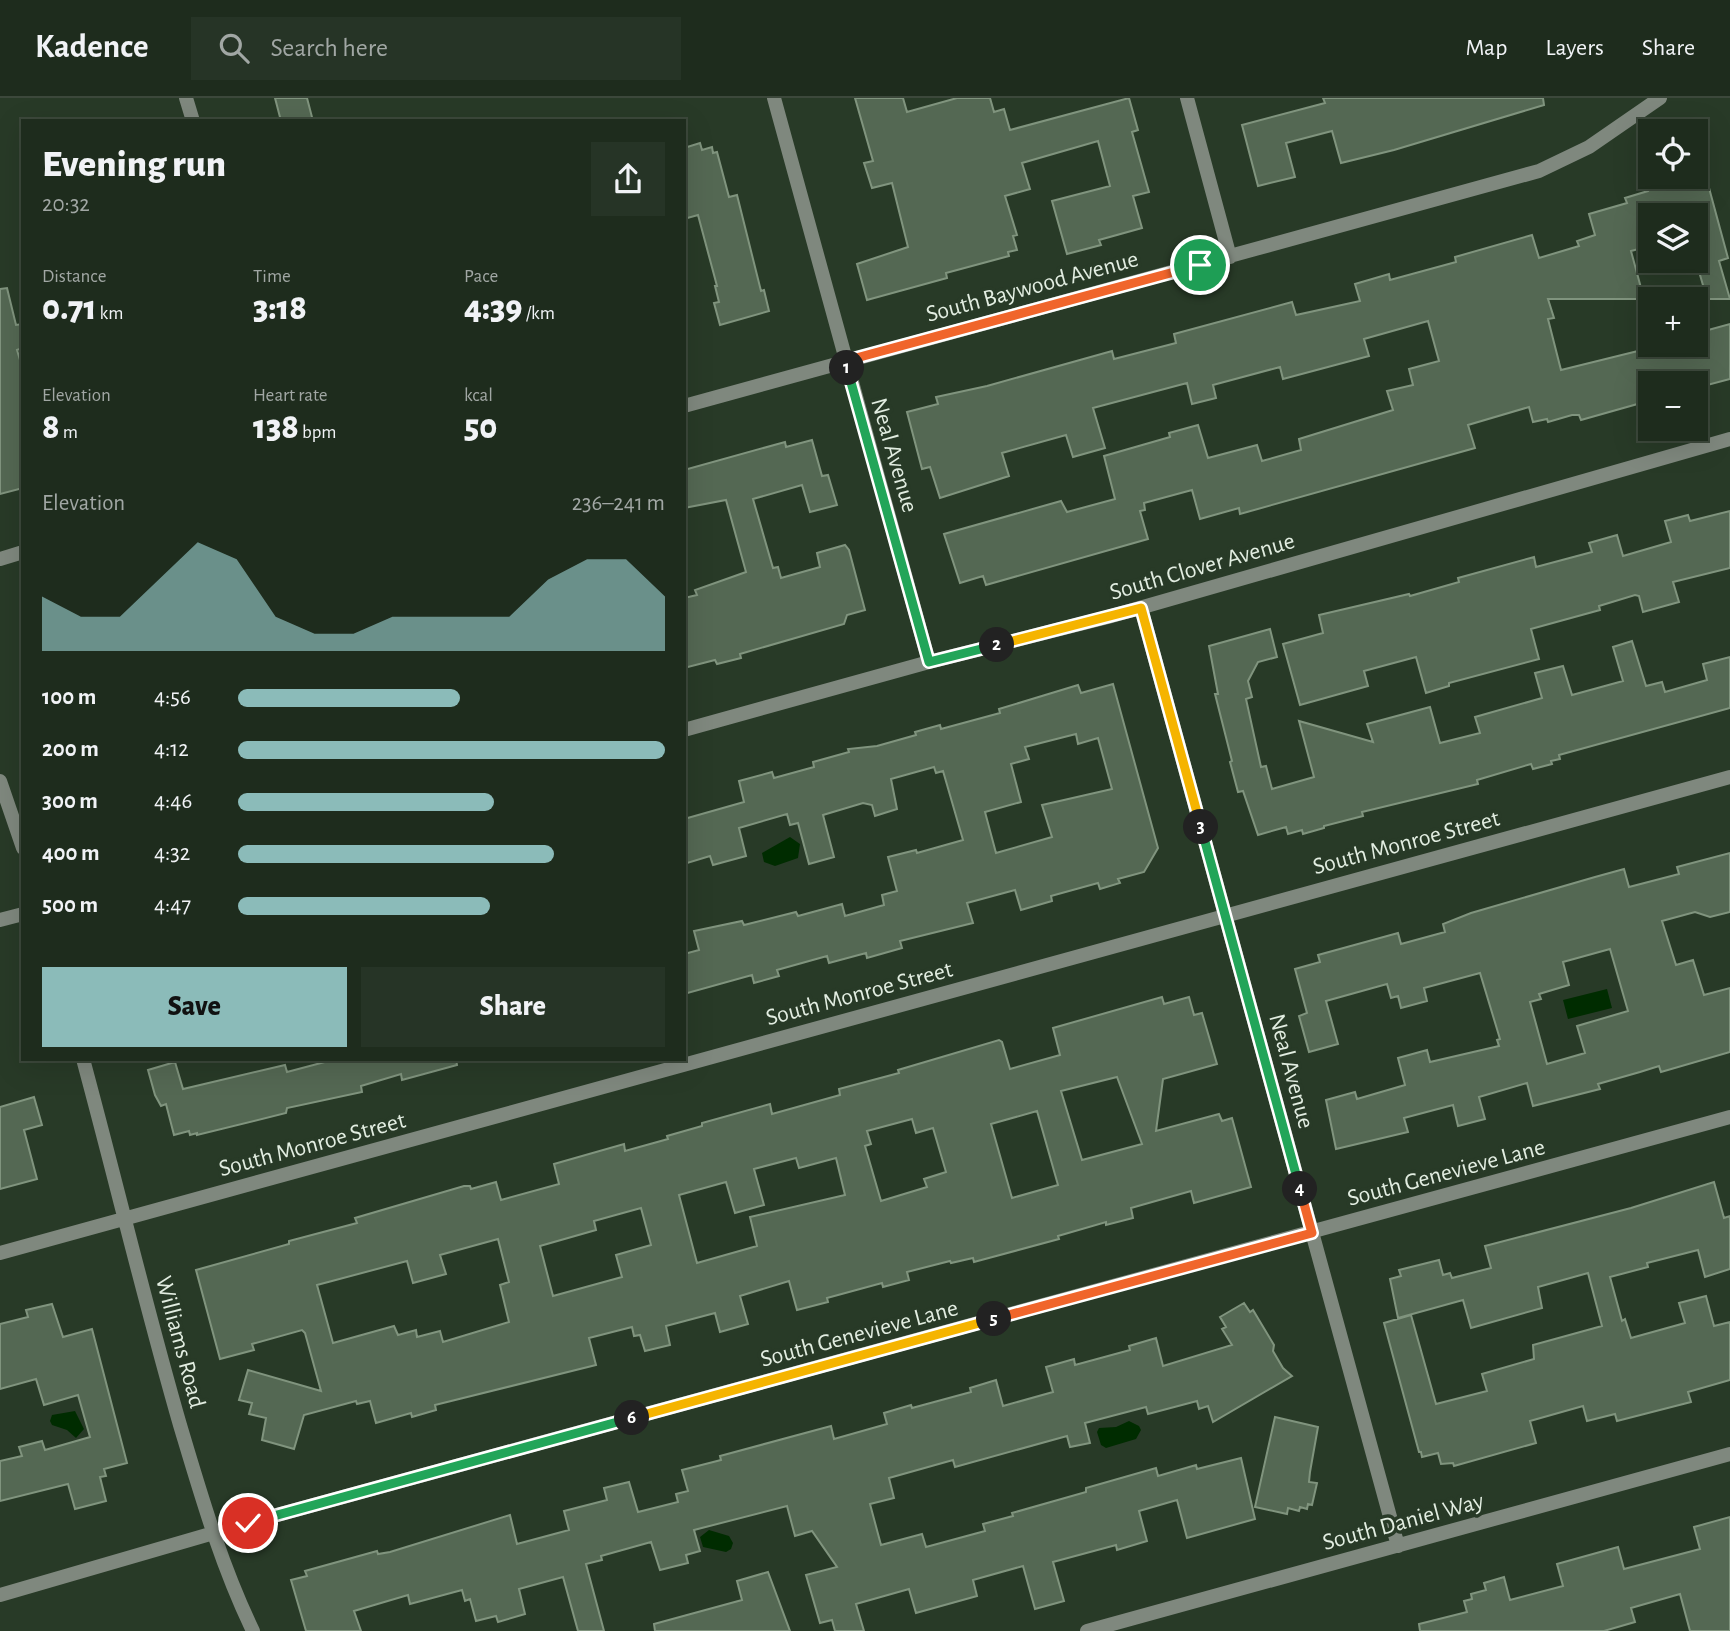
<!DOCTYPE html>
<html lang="en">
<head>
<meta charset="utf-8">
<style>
	:root { --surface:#1e2c1d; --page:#263426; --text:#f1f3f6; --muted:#a1a7a4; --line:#3c483b; --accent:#8bbbb9 }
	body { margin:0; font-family:"Alegreya Sans",sans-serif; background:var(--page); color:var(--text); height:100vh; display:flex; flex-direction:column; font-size:26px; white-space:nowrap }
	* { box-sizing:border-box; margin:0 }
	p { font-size:23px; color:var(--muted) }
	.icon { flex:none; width:38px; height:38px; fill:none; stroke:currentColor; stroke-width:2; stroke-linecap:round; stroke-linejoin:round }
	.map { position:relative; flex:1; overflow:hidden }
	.side { position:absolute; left:21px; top:21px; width:665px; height:942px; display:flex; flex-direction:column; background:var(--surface); border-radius:0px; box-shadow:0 7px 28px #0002,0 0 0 2px var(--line) }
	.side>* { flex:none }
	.controls { position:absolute; left:1638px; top:21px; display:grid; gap:14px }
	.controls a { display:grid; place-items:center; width:70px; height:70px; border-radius:0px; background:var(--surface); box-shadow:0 7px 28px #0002,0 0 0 2px var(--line); font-size:35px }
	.pin { position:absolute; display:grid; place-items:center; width:60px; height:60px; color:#fff; margin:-30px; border:4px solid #fff; border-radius:50%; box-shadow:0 2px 7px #0007 }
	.km { position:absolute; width:35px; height:35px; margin:-18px; border-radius:50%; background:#222; color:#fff; font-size:19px; line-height:35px; text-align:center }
	.round { display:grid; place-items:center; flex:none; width:74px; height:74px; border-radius:0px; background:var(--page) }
	.summary { display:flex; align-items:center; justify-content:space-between; height:119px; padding:0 21px }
	h1 { font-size:38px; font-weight:800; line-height:52px }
	.stats { display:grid; grid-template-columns:repeat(3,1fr); gap:10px; height:119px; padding:7px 21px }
	.stats div { display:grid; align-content:center }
	.stats b { font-size:35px; font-weight:800 }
	.stats small { font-size:19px; font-weight:400 }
	.stats p { font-size:19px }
	.chart { height:196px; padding:14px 21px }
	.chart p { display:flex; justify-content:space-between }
	.chart svg { width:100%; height:126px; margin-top:7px; fill:var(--accent); opacity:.7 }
	.cta { display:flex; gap:14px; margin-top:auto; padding:14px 21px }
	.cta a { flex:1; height:80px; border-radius:0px; background:var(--accent); color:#111; font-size:28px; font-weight:800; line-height:80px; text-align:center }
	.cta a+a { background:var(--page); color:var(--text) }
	ul { padding:0 21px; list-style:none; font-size:23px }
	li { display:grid; grid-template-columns:112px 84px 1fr; align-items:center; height:52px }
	li i { height:18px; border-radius:9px; background:var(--accent) }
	header { display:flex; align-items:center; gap:42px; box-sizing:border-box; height:98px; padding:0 35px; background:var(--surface); border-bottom:2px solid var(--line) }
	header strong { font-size:33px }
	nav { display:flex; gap:38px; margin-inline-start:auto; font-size:24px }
	.search { width:490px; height:63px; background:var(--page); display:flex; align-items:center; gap:18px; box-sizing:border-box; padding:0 24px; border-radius:0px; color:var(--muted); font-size:26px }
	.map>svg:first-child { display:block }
</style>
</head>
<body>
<header>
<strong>Kadence</strong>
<div class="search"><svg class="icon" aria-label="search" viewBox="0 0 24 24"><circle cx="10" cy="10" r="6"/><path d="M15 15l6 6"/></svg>Search here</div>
<nav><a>Map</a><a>Layers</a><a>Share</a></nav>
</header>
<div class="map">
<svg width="1730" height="1533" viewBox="0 0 1730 1533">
	<rect width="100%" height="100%" fill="#283a27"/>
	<path fill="#002c00" d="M790 739 800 746 798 760 775 768 764 764 762 755Z
		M1607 891 1612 910 1568 921 1563 902Z
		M75 1313 84 1331 76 1340 67 1332 52 1327 50 1323 52 1317Z
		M1129 1323 1139 1328 1141 1332 1136 1341 1106 1350 1101 1347 1097 1334 1099 1330 1116 1329Z
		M709 1432 729 1438 733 1445 731 1451 726 1454 703 1449 700 1439Z"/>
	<path fill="#546853" stroke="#80947e" stroke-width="2" fill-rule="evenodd" d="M275 0H307L313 23H281Z
		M855 0H903L907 14 957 0H990L994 14 1004 11 1010 32 1129 0 1138 32 1132 34 1149 94 1133 98 1142 130 1099 142 1101 147 1067 156 1052 103 1110 88 1098 43 1022 65 1030 91 1005 98 1017 137 1013 138 1017 152 1008 154 1009 158 946 175 947 180 867 202 857 166 908 149 892 85 872 90 864 65 873 63Z
		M1323 0H1543L1544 7 1394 52 1341 65 1332 33 1286 45 1295 79 1258 88 1242 27 1325 5Z
		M700 45 702 52 712 49 713 55 717 54 729 99 737 97 761 193 764 192 769 213 720 227 714 205 719 204 715 188H717L698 117 684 121V50Z
		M1696 64H1702L1728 160 1719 163 1730 201H1707L1696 163V117H1650V148L1631 153 1644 201H1548L1554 220 1548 221 1561 272 1642 252 1641 247H1665L1666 252 1696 247V243L1703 241 1701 234 1730 226V281L1696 290V285H1650V296L1639 299 1641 305 1581 322 1579 317H1572L1548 324 1547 321 1533 324 1529 309 1468 327 1475 350 1240 416 1239 410 1200 421 1192 392 1144 405 1145 412 1140 413 1148 441 986 487 983 478 960 485 944 436 1061 403 1067 414 1115 401 1104 358 1170 339 1169 335 1198 327 1208 360 1257 347 1262 363 1301 352 1299 341 1393 312 1387 293 1413 287 1409 271 1439 263 1428 223 1364 241 1369 258 1283 281 1280 269 1213 287 1216 300 1192 306 1187 285 1093 310 1105 350 1073 359 1066 337 1002 355 1009 378 940 400 930 369 922 371 907 314 938 306 936 299 987 288 1112 253 1114 261 1176 245 1174 236 1292 204 1296 217 1360 203 1355 186 1389 176 1390 182 1456 164 1455 159 1532 137 1539 160 1579 148 1577 143 1595 137 1589 116 1627 105 1625 100 1648 93 1646 86 1672 79H1696Z
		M7 190 16 227 23 226V250L17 252 23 272V390L0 396V191Z
		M812 342 822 378 828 377 837 407 810 414 802 387 753 401 773 470 778 469 781 480 820 469 817 455 845 447 849 452 865 512 847 517 844 526 740 556 741 560 717 566 715 562 684 570V500L697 497 695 492 746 474 726 402 684 410V372L785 344 786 349Z
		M1730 413V470L1673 484 1679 504 1643 514 1639 498 1635 497 1599 508 1600 512 1531 531 1539 561 1449 585V588L1426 595 1416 559 1364 573 1368 588 1300 607 1283 546 1323 535 1319 517 1409 496 1410 498 1459 484 1458 480 1534 459 1536 469 1592 454 1589 445 1617 437 1623 458 1671 444 1665 423 1688 417 1690 423Z
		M1270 531 1277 559 1258 564 1248 583 1252 599 1246 601 1261 669 1266 668 1272 691 1314 679 1299 623 1373 644 1367 626 1430 609 1440 645 1480 635 1475 619 1542 600 1535 575 1563 568 1572 597 1623 583 1613 549 1632 543 1646 588 1662 584 1665 594 1707 582 1703 566 1730 559V610L1559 657 1560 661 1551 663 1552 666 1533 671 1531 666 1477 682 1478 686 1362 714 1363 718 1324 728V730L1303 736 1302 732 1288 736 1286 729 1258 737 1243 693 1238 694 1230 664 1232 663 1215 596H1218L1209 548Z
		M1113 586 1158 750 1144 774 1118 781 1120 785 1100 791 1098 785 1051 798 1052 803 1021 812 1015 792 967 805 973 825 900 843 902 850 867 860 866 855 829 865 827 858 777 872 779 878 754 885 752 877 684 896V856L699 852 694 833 742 823 744 827 796 814 798 818 842 806 845 818 884 807 882 797 897 793 888 759 916 752 917 755 963 742 943 673 936 675 934 669 891 681 897 711 875 718 872 707 863 705 823 717 834 759 809 766 798 725 790 727 787 716 739 730 746 758 713 767 710 758 684 766V721L744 704 739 683 772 674 774 680 814 669 813 664 849 654 848 651 877 648 916 637 915 634 940 627 941 631 1000 615 999 611 1078 587 1081 595ZM1076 636 1078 646 1098 640 1112 691 1042 707 1052 739 996 755 985 714 1021 704 1011 666 1029 661 1025 649Z
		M1730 755V814L1710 819 1695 814 1662 823 1676 867 1693 862 1704 897 1730 890V954L1661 974 1659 968 1640 974 1598 986 1600 991 1533 1008 1527 985 1479 999 1485 1021 1458 1028 1453 1007 1404 1020 1408 1034 1336 1051 1326 1002 1355 994 1357 1001 1405 987 1398 960 1427 952 1430 964 1499 948 1497 942 1500 941 1480 875 1424 890 1427 903 1401 910 1398 898 1391 900 1387 886 1326 903 1338 946 1309 954 1299 918 1307 915 1295 871 1320 864 1318 857 1398 835 1401 846 1445 834 1443 826 1471 815 1595 779 1624 771 1629 789 1679 776 1677 769ZM1610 851 1628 913 1577 928 1585 955 1547 966 1530 904 1541 901 1539 896 1569 887 1563 864Z
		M1162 899 1164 906 1189 899 1194 917 1202 915 1217 966 1163 981 1156 1033 1219 1016 1222 1023 1232 1020 1251 1089 1194 1105 1191 1093 1131 1110 1133 1120 1106 1127V1124L1058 1138 1059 1141 974 1164 973 1160 951 1165 950 1163 907 1174 909 1182 883 1189 882 1185 827 1200 828 1204 797 1212 789 1183 740 1198 748 1226 720 1234 715 1215 666 1228 670 1247 645 1253 640 1237 634 1238 632 1229 589 1240 596 1267 435 1307 436 1312 412 1319 411 1315 376 1325 370 1303 357 1306 356 1303 304 1317 294 1351 262 1342 266 1320 249 1316 252 1305 239 1302 248 1272 321 1293 305 1235 302 1232 252 1246 254 1252 220 1261 196 1172 289 1146V1143L357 1125 355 1120 464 1088H470L471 1091 496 1084 501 1102 559 1086 554 1066 624 1046 625 1053 668 1041 667 1038 702 1028V1025L770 1006 772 1016 840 997 839 991 899 975 898 972 999 942 1002 944 1010 971 1060 957 1053 930ZM1117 979 1142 1046 1082 1062 1061 993ZM1037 1013 1058 1087 1012 1100 991 1026ZM912 1021 916 1035 933 1030 946 1074 924 1081 927 1089 881 1103 865 1048 871 1046 867 1033ZM796 1060 799 1070 836 1060 845 1097 750 1119 757 1148 697 1165 679 1097 726 1084 735 1115 764 1107 754 1071ZM641 1110 651 1147 616 1157 622 1179 553 1198 540 1148 596 1132 594 1123ZM498 1141 509 1184 500 1187 509 1224 443 1244 440 1233 417 1239 416 1232 398 1237 394 1228 333 1245 317 1187 407 1163 413 1185 446 1176 440 1157Z
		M336 961H456L457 967 402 982 401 976 361 988 362 994 287 1010 286 1015 197 1037V1035L190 1037 189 1033 174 1037 166 1006 161 1008 155 997 148 972 175 964 183 991 285 967 287 974Z
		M34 999 42 1027 24 1032 37 1081 0 1091V1009Z
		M1714 1084 1724 1120 1730 1118V1171L1705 1179 1698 1152 1647 1165 1648 1169 1610 1179 1622 1223 1625 1221 1631 1240 1685 1225 1679 1205 1706 1198 1714 1228 1730 1224V1282L1688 1294 1691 1304 1617 1323 1615 1316 1587 1323 1583 1308 1530 1323 1536 1345 1454 1368 1453 1365 1441 1366 1438 1355 1422 1359 1421 1354H1419L1384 1225 1411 1217 1436 1306 1487 1293 1482 1276 1534 1261 1533 1247 1602 1228 1588 1175 1538 1189 1542 1210 1471 1230 1463 1202 1398 1220 1390 1181 1401 1178 1399 1172 1439 1162 1443 1177 1450 1175 1452 1180 1491 1170 1485 1148 1631 1110Z
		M1244 1205 1250 1214 1253 1212 1274 1247 1273 1253 1283 1270 1292 1278 1213 1324 1208 1308 1199 1311 1197 1303 1148 1316 1146 1309 1085 1325 1090 1345 1070 1349 1067 1338 955 1369 953 1362 889 1380 894 1400 870 1406 881 1447 922 1436 926 1449 985 1433 983 1426 1013 1418 1012 1415 1086 1394V1390L1156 1370 1158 1378 1196 1367 1197 1371 1241 1360 1255 1421 1187 1440 1177 1402 1139 1413 1147 1443 1117 1452 1116 1447 1053 1464 1064 1503 1035 1511 1023 1468 973 1482 977 1498 916 1515 909 1491 856 1506 864 1533H835L832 1522 820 1525 806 1477 837 1469 812 1433 795 1438 787 1408 694 1432 700 1453 686 1457 688 1465 660 1472 651 1444 601 1458 602 1462 586 1466 604 1533H578L563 1479 519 1491 525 1516 498 1524 496 1518 476 1523 470 1501 465 1503 462 1492 410 1506 408 1497 354 1513 361 1533H306L291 1482 307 1478 305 1473 377 1453 378 1456 390 1454 510 1417 517 1446 569 1432 564 1413 607 1402 604 1390 629 1384 638 1414 678 1404 676 1396 688 1393 682 1372 721 1362 720 1358 831 1328 834 1341 887 1326 884 1315 911 1307 912 1310 971 1294 970 1290 996 1282 1003 1308 1053 1294 1046 1269 1074 1261 1075 1267 1130 1252 1129 1248 1156 1240 1163 1268 1232 1247 1222 1231 1226 1229 1220 1219Z
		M52 1206 63 1239 92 1231 127 1365 104 1371 106 1378 100 1379 106 1403 75 1411 68 1386 0 1403V1363L22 1358 19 1349 42 1343 45 1352 90 1339 78 1297 44 1307 36 1281 0 1291V1226L28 1219 26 1212Z
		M1275 1319 1318 1329 1310 1374 1309 1384 1317 1385 1312 1407 1308 1406 1307 1411 1300 1409 1299 1413 1288 1410 1287 1416 1255 1409Z
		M1730 1419V1533H1690L1680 1496 1631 1510 1635 1524 1604 1533H1420L1419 1526 1467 1514 1464 1503 1472 1501 1471 1496 1486 1492 1484 1485 1504 1479 1510 1502 1563 1488 1557 1466 1618 1449 1624 1471 1700 1451 1694 1429Z
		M768 1474 790 1533H655L654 1526 742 1502 737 1483Z"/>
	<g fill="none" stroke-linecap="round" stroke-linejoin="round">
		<path stroke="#7f887e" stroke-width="14" d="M186 0 193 23
			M774 0 929 564
			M1187 0 1230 159
			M684 308 1539 73 1589 49 1660 0
			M0 461 23 454
			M1141 510 1398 1448
			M684 632 929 564 1108 519 1730 341
			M0 683 23 750
			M0 822 23 816
			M83 961C116 1083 145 1206 180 1327 201 1397 221 1467 253 1533
			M0 1155 1730 679
			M0 1497 248 1425 1730 1019
			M1087 1533 1730 1356"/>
	</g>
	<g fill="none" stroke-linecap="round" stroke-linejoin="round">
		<defs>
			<path id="split-1" d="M847 270 845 263 1200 167"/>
			<path id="split-2" d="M847 270 929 564 997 547"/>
			<path id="split-3" d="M997 547 1141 510 1201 729"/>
			<path id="split-4" d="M1201 729 1300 1091"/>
			<path id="split-5" d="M994 1221 1312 1135 1300 1091"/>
			<path id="split-6" d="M632 1320 994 1221"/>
			<path id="split-7" d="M248 1425 632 1320"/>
		</defs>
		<use href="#split-1" stroke="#fff" stroke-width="14"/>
		<use href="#split-2" stroke="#fff" stroke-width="14"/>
		<use href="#split-3" stroke="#fff" stroke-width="14"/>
		<use href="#split-4" stroke="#fff" stroke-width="14"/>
		<use href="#split-5" stroke="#fff" stroke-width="14"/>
		<use href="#split-6" stroke="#fff" stroke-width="14"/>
		<use href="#split-7" stroke="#fff" stroke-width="14"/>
		<use href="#split-1" stroke="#f0652b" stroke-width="9"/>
		<use href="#split-2" stroke="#22a559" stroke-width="9"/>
		<use href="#split-3" stroke="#f5b400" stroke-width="9"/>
		<use href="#split-4" stroke="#22a559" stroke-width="9"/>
		<use href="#split-5" stroke="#f0652b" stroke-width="9"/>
		<use href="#split-6" stroke="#f5b400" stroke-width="9"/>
		<use href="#split-7" stroke="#22a559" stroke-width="9"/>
	</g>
	<g text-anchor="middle" stroke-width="7" stroke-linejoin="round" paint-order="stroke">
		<g font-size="24" fill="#e2ede1" stroke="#283a27">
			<text transform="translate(1032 188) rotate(-15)" y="8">South Baywood Avenue</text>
			<text transform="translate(895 357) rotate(74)" y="8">Neal Avenue</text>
			<text transform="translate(1202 468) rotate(-16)" y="8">South Clover Avenue</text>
			<text transform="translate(1406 744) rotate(-15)" y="8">South Monroe Street</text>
			<text transform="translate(859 895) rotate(-15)" y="8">South Monroe Street</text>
			<text transform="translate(1292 973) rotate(75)" y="8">Neal Avenue</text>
			<text transform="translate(312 1046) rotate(-15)" y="8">South Monroe Street</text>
			<text transform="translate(1446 1074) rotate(-15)" y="8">South Genevieve Lane</text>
			<text transform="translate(859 1235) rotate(-15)" y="8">South Genevieve Lane</text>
			<text transform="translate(181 1244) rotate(75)" y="8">Williams Road</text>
			<text transform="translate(1403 1423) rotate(-15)" y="8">South Daniel Way</text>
		</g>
	</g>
</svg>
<div class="controls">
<a><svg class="icon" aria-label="locate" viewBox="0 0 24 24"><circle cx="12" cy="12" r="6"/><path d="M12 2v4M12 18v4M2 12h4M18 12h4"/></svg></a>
<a><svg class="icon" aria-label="layers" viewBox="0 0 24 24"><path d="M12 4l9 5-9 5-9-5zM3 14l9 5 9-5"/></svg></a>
<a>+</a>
<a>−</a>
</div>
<div class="pin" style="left:1200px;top:167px;background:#1e9e55"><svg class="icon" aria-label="arrive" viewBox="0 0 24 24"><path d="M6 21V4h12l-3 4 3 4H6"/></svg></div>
<div class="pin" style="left:248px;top:1425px;background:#d93025"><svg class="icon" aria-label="check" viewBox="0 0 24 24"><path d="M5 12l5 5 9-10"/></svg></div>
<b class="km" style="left:847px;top:270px">1</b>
<b class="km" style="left:997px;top:547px">2</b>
<b class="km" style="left:1201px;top:729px">3</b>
<b class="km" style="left:1300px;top:1091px">4</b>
<b class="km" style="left:994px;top:1221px">5</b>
<b class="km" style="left:632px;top:1320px">6</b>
<section class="side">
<div class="summary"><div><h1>Evening run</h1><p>20:32</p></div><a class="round"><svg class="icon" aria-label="share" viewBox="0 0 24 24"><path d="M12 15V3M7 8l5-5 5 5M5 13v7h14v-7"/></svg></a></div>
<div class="stats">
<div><p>Distance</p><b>0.71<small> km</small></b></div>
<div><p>Time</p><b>3:18</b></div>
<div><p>Pace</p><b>4:39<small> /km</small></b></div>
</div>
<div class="stats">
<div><p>Elevation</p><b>8<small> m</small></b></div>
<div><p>Heart rate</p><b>138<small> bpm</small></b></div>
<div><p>kcal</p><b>50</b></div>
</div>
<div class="chart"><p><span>Elevation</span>236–241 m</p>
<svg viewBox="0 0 160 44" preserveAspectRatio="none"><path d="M0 44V25L10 32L20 32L30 19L40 6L50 12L60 32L70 38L80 38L90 32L100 32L110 32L120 32L130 19L140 12L150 12L160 25V44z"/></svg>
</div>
<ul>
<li><b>100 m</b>4:56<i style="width:52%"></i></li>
<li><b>200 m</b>4:12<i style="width:100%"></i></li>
<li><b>300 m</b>4:46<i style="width:60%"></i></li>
<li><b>400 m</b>4:32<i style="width:74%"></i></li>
<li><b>500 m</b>4:47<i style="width:59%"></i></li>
</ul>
<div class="cta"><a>Save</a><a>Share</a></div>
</section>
</div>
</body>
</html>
